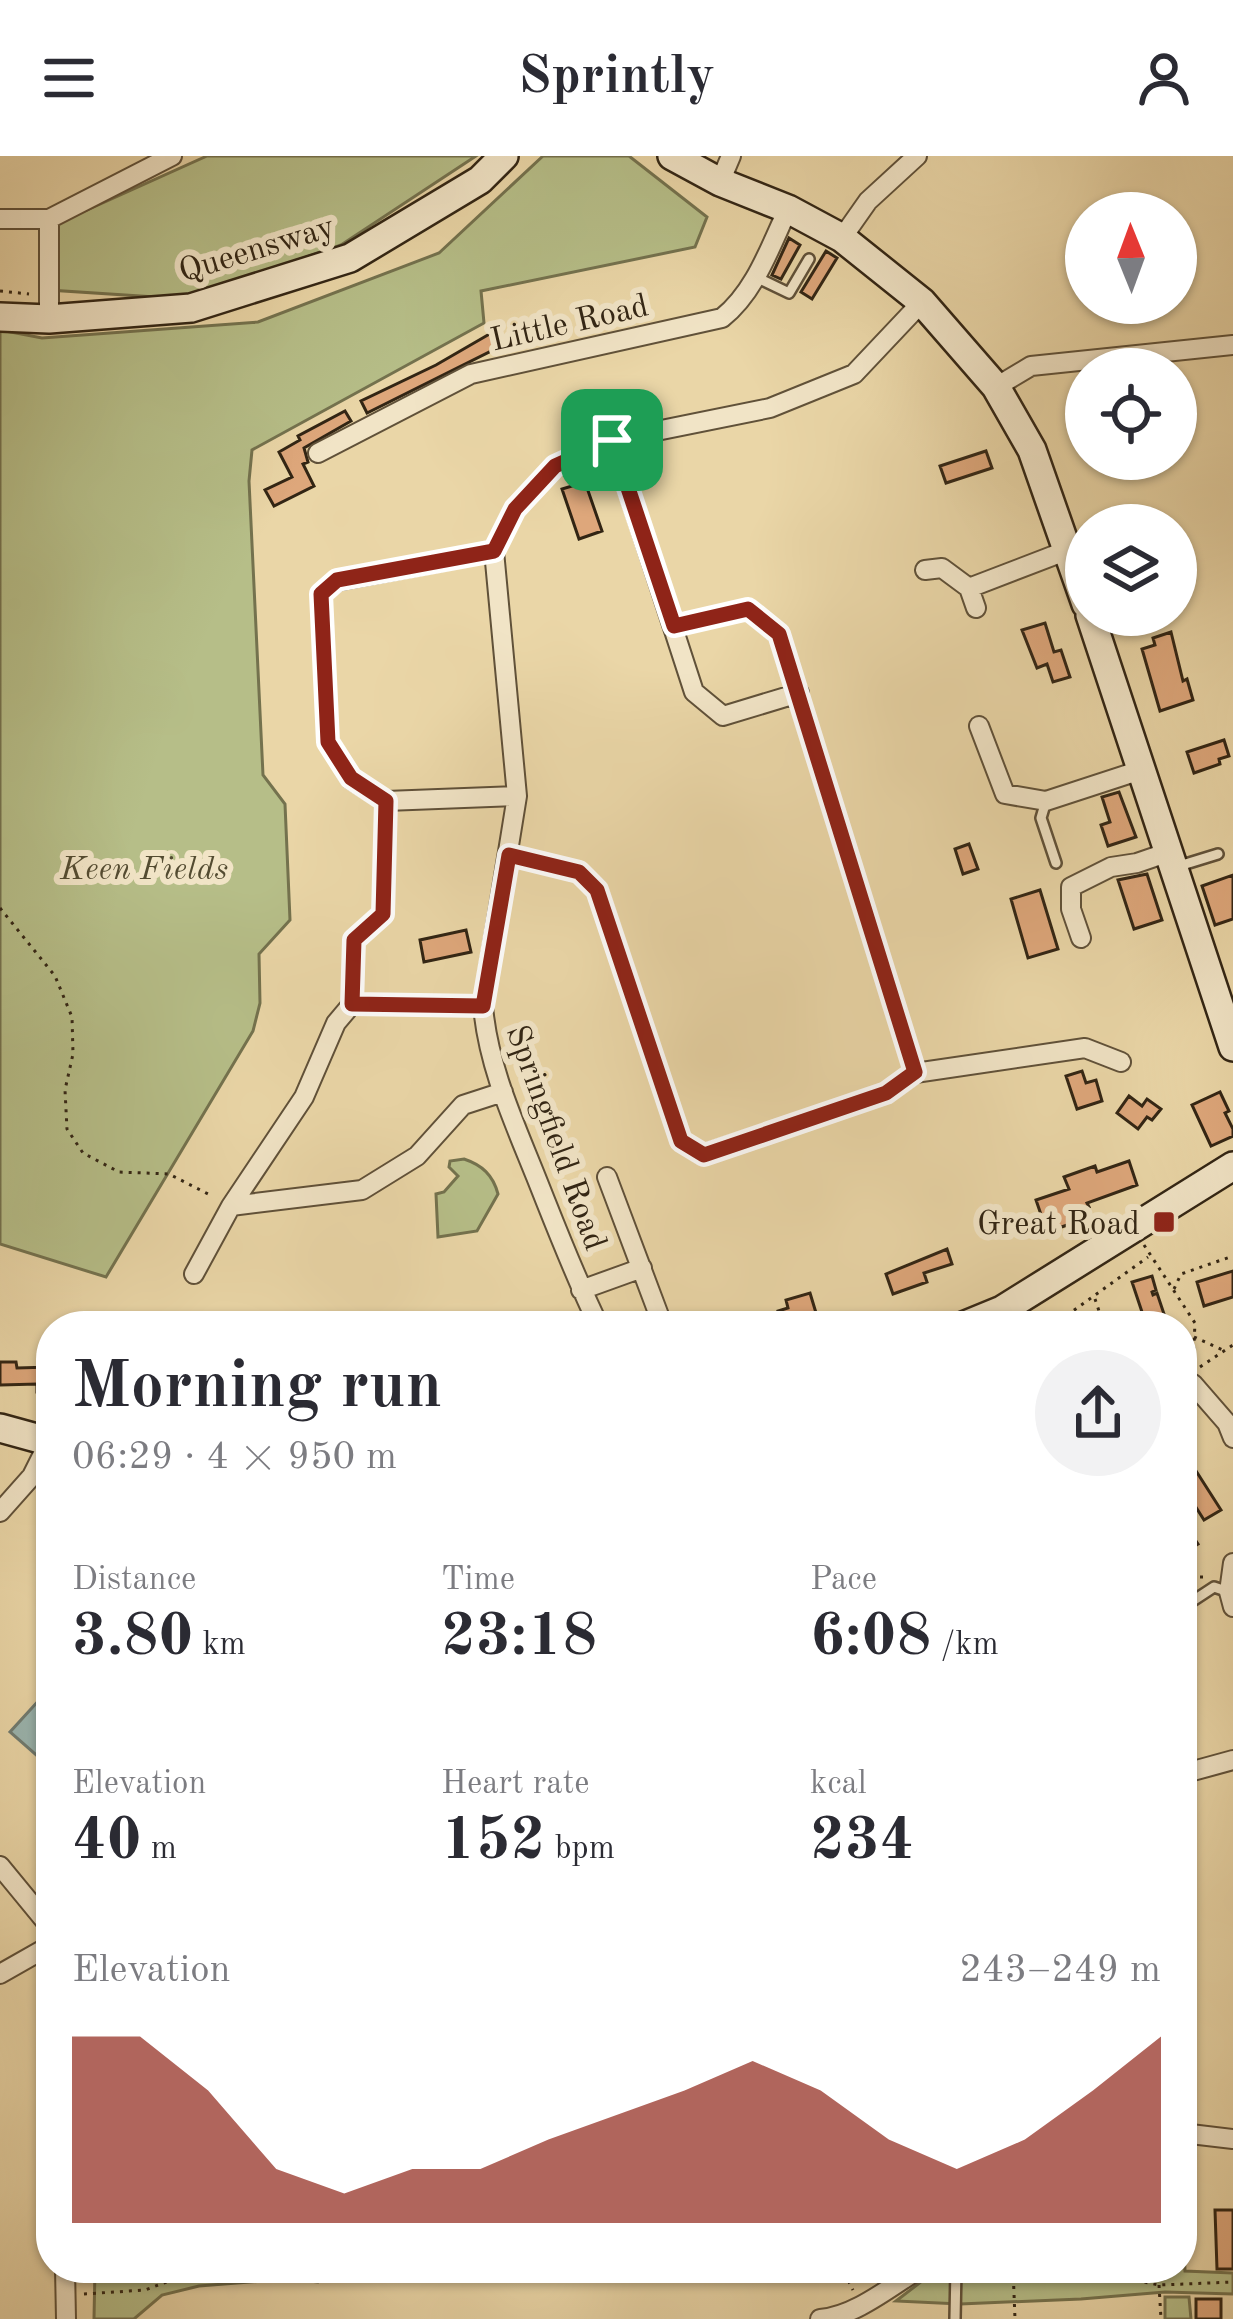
<!DOCTYPE html>
<html lang="en">
<head>
<meta charset="utf-8">
<style>
	:root { --surface:#fff; --page:#f2f2f3; --text:#2b2b33; --muted:#7c7c81; --accent:#8f2418 }
	body { margin:0; font-family:"Old Standard TT",serif; background:var(--page); color:var(--text); height:100vh; display:flex; flex-direction:column; font-size:45px; white-space:nowrap }
	* { box-sizing:border-box; margin:0 }
	p { font-size:39px; color:var(--muted) }
	.icon { flex:none; width:66px; height:66px; fill:none; stroke:currentColor; stroke-width:2; stroke-linecap:round; stroke-linejoin:round }
	.map { position:relative; flex:1; overflow:hidden }
	.panel { position:absolute; left:36px; top:1155px; width:1161px; height:972px; display:flex; flex-direction:column; background:var(--surface); border-radius:48px; box-shadow:0 3px 9px #0004 }
	.panel>* { flex:none }
	.needle { width:78px; rotate:359deg }
	.controls { position:absolute; left:1065px; top:36px; display:grid; gap:24px }
	.controls a { display:grid; place-items:center; width:132px; height:132px; border-radius:50%; background:var(--surface); box-shadow:0 3px 9px #0004; font-size:60px }
	.pin { position:absolute; display:grid; place-items:center; width:102px; height:102px; color:#fff; margin:-51px; border-radius:24px; box-shadow:0 6px 18px #0006 }
	.round { display:grid; place-items:center; flex:none; width:126px; height:126px; border-radius:63px; background:var(--page) }
	.headline { display:flex; align-items:center; justify-content:space-between; height:204px; padding:0 36px }
	h1 { font-size:66px; font-weight:600; line-height:90px }
	.metrics { display:grid; grid-template-columns:repeat(3,1fr); gap:18px; height:204px; padding:12px 36px }
	.metrics div { display:grid; align-content:center }
	.metrics b { font-size:60px; font-weight:600 }
	.metrics small { font-size:33px; font-weight:400 }
	.metrics p { font-size:33px }
	.chart { height:336px; padding:24px 36px }
	.chart p { display:flex; justify-content:space-between }
	.chart svg { width:100%; height:216px; margin-top:12px; fill:var(--accent); opacity:.7 }
	header { display:flex; justify-content:space-between; align-items:center; height:156px; padding:0 36px; background:var(--surface); font-size:54px; font-weight:600 }
	.map>svg:first-child { display:block }
</style>
</head>
<body>
<header><svg class="icon" aria-label="menu" viewBox="0 0 24 24"><path d="M4 6h16M4 12h16M4 18h16"/></svg>Sprintly<svg class="icon" aria-label="person" viewBox="0 0 24 24"><circle cx="12" cy="8" r="4"/><path d="M4 21q1-7 8-7t8 7"/></svg></header>
<div class="map">
<svg width="1233" height="2163" viewBox="0 0 1233 2163">
	<rect width="100%" height="100%" fill="#ead6a7"/>
	<filter id="stains"><feTurbulence type="fractalNoise" baseFrequency=".00167" numOctaves="4"/><feColorMatrix values="0 0 0 0 .2 0 0 0 0 .09 0 0 0 0 .02 0 0 0 .5 -.17"/></filter>
	<radialGradient id="worn" r=".72"><stop offset=".6" stop-color="#630" stop-opacity="0"/><stop offset="1" stop-color="#630" stop-opacity=".3"/></radialGradient>
	<path fill="#b6be88" stroke="#74724e" stroke-width="3" d="M207 0H476L341 89 186 143 49 134 47 72Z
		M543 0H629L707 61 695 91 481 135 484 167 252 294 249 325 263 619 285 648 290 764 259 798 260 847 253 875 106 1121 0 1088V174L42 182 258 166 439 97Z
		M464 1003C482 1009 493 1019 498 1038L477 1075 438 1081 436 1038 444 1036 458 1020 449 1011 450 1005Z
		M1182 2082H1184L1185 2115 1233 2117V2138L1165 2136 1081 2143 960 2148 896 2145 939 2112H1182Z
		M95 2112H341L318 2126 289 2123 199 2130 162 2139 134 2163H94Z
		M1165 2141H1189L1191 2163H1165Z"/>
	<path fill="#9bb7b2" stroke="#717d73" stroke-width="3" d="M51 1531V1612L10 1576Z"/>
	<path fill="#dea77b" stroke="#322514" stroke-width="3" d="M789 82 800 89 781 123 772 119Z
		M826 95 837 102 812 143 801 136Z
		M493 176 501 190 367 257 361 245 436 209Z
		M345 255 351 265 304 292 308 306 303 308 314 330 274 350 265 334 292 321 279 296 300 284 298 280Z
		M986 295 992 312 946 327 940 310Z
		M585 326 602 375 579 383 562 333Z
		M1045 467 1054 496 1061 494 1070 521 1053 526 1047 508 1037 512 1022 474Z
		M1171 476 1183 525 1187 523 1193 544 1160 555 1142 493 1155 489 1153 482Z
		M1224 584 1229 600 1219 603 1220 608 1194 617 1187 596Z
		M1119 636 1136 681 1108 690 1101 669 1110 666 1102 641Z
		M969 688 978 713 963 718 955 693Z
		M1147 718 1162 764 1134 773 1118 724Z
		M1233 719V763L1215 769 1202 730Z
		M1040 734 1058 793 1028 802 1011 743Z
		M466 774 471 796 424 806 420 784Z
		M1082 915 1086 927 1096 924 1102 945 1077 953 1066 920Z
		M1220 936 1229 955 1225 957 1233 973V980L1211 990 1192 949Z
		M1129 940 1142 950 1147 943 1161 953 1152 964 1147 961 1138 973 1117 957Z
		M1129 1005 1137 1029 1087 1047 1089 1051 1073 1057 1076 1066 1047 1076 1036 1044 1069 1033 1064 1021 1095 1010 1097 1016Z
		M947 1093 952 1108 924 1117 927 1126 893 1138 886 1118Z
		M1233 1115V1141L1204 1150 1197 1126Z
		M1152 1120 1156 1134 1152 1136 1153 1139 1157 1137 1168 1170H1146L1144 1162 1132 1126Z
		M810 1137 820 1170H782L778 1155 788 1152 786 1144Z
		M0 1206H16L17 1212 51 1211V1235L37 1236V1228L0 1229Z
		M1182 1293 1221 1354 1204 1364 1182 1329Z
		M1182 1364 1198 1388 1182 1398Z
		M1215 2054H1233V2113H1217Z
		M1196 2143H1221V2163H1196Z"/>
	<g fill="none" stroke-linecap="round" stroke-linejoin="round">
		<defs>
			<path id="lane" d="M756 121 789 137 809 103
				M1046 645 1041 662 1056 707
				M1179 710 1218 698
				M1182 1452 1214 1431 1229 1436
				M955 2163 956 2112"/>
			<path id="street" d="M720 26 731 0
				M0 63H49
				M842 82 868 45 917 0
				M49 163V63L172 0
				M996 231 1031 210 1233 189
				M612 284 694 536 723 560 799 537
				M318 297 471 218 722 162C755 136 770 91 788 53
				M494 395 337 425 321 438 328 585 351 623 386 645 517 640
				M925 414 942 412 969 432 976 452
				M969 432 1068 394
				M674 470 748 453 779 479 915 917
				M979 570 1005 638 1046 645 1141 614
				M509 699 579 716 597 733 681 985 703 999 886 937 915 917 1085 892 1121 906
				M1081 782 1071 753V731L1111 711 1137 707 1169 696
				M352 848 483 850
				M607 1021 663 1170
				M231 1050 362 1034 417 1000 463 949 503 936
				M194 1118 231 1050 304 941 336 867 352 848 354 784 383 757 386 645
				M581 1134 642 1112
				M599 1170C575 1121 556 1071 536 1021 514 966 488 910 483 850L517 640 494 395 515 353 555 310 612 284 770 252 854 218 922 146
				M1182 1229 1193 1228 1227 1267 1233 1282
				M0 1356 32 1320 49 1286
				M1233 1407 1229 1436 1233 1451
				M1182 1618 1233 1604
				M0 1710 51 1772
				M0 1818 51 1789
				M1182 1977 1233 1983
				M65 2112 66 2163
				M820 2163C856 2160 891 2130 921 2112"/>
			<path id="secondary" d="M672 0 720 26 788 53 842 82 922 146 996 231 1032 294 1086 448
				M0 161 49 163 191 152 350 102 480 24 504 0
				M1090 459 1233 891
				M963 1170 1002 1154 1233 1010
				M0 1272 51 1286"/>
		</defs>
		<use href="#lane" stroke="#605139" stroke-width="14"/>
		<use href="#street" stroke="#605139" stroke-width="22"/>
		<use href="#secondary" stroke="#322514" stroke-width="32"/>
		<path stroke="#322514" stroke-width="3" stroke-dasharray="3 6" stroke-linecap="butt" d="M0 135 29 138
			M0 752 55 820 72 861 73 898 65 934 67 973 83 997 119 1016 169 1018 212 1040
			M1144 1089 1195 1167 1193 1208
			M1174 1133 1181 1118 1233 1100
			M1095 1143 1104 1170
			M1052 1170 1148 1101
			M1117 1170 1144 1162
			M1194 1181 1223 1194
			M1200 1211 1233 1189
			M1182 1421H1204
			M836 2112 847 2122 853 2134
			M1013 2112 1015 2163
			M1074 2112 1159 2129 1233 2126
			M1159 2129 1161 2163
			M84 2138 145 2134 204 2112"/>
		<use href="#lane" stroke="#f1e4c6" stroke-width="9"/>
		<use href="#street" stroke="#f1e4c6" stroke-width="18"/>
		<use href="#secondary" stroke="#f1e4c6" stroke-width="27"/>
	</g>
	<g fill="none" stroke-linecap="round" stroke-linejoin="round">
		<defs>
			<path id="route" d="M612 284 674 470 748 453 779 478 915 916 886 937 704 999 681 985 597 734 579 716 509 699 483 850 352 848 354 784 383 758 386 645 351 622 328 586 321 438 337 424 494 395 515 353 555 310Z"/>
		</defs>
		<use href="#route" stroke="#fff" stroke-width="24"/>
		<use href="#route" stroke="#8f2418" stroke-width="15"/>
	</g>
	<rect fill="#8f2418" stroke="#f1e4c6" stroke-width="4.5" x="1152" y="1054" width="24" height="24" rx="6"/>
	<g text-anchor="middle" stroke-width="12" stroke-linejoin="round" paint-order="stroke">
		<g font-size="33" fill="#322514" stroke="#f1e4c6">
			<text transform="translate(256 91) rotate(-17)" y="12">Queensway</text>
			<text transform="translate(569 165) rotate(-13)" y="12">Little Road</text>
			<text transform="translate(558 981) rotate(70)" y="12">Springfield Road</text>
		</g>
		<g font-size="33" font-style="italic" fill="#534b31" stroke="#f1e4c6">
			<text x="144" y="723">Keen Fields</text>
		</g>
		<g font-size="33" fill="#322514" stroke="#f1e4c6" text-anchor="end">
			<text x="1140" y="1078">Great Road</text>
		</g>
	</g>
	<rect width="100%" height="100%" filter="url(#stains)"/>
	<rect width="100%" height="100%" fill="url(#worn)"/>
</svg>
<div class="controls">
<a><svg class="needle" viewBox="-14 -14 28 28"><path d="M0-13l5 13h-10z" fill="#e53935"/><path d="M0 13l5-13h-10z" fill="#7c7c81"/></svg></a>
<a><svg class="icon" aria-label="locate" viewBox="0 0 24 24"><circle cx="12" cy="12" r="6"/><path d="M12 2v4M12 18v4M2 12h4M18 12h4"/></svg></a>
<a><svg class="icon" aria-label="layers" viewBox="0 0 24 24"><path d="M12 4l9 5-9 5-9-5zM3 14l9 5 9-5"/></svg></a>
</div>
<div class="pin" style="left:612px;top:284px;background:#1e9e55"><svg class="icon" aria-label="arrive" viewBox="0 0 24 24"><path d="M6 21V4h12l-3 4 3 4H6"/></svg></div>
<section class="panel">
<div class="headline"><div><h1>Morning run</h1><p>06:29 · 4 × 950 m</p></div><a class="round"><svg class="icon" aria-label="share" viewBox="0 0 24 24"><path d="M12 15V3M7 8l5-5 5 5M5 13v7h14v-7"/></svg></a></div>
<div class="metrics">
<div><p>Distance</p><b>3.80<small> km</small></b></div>
<div><p>Time</p><b>23:18</b></div>
<div><p>Pace</p><b>6:08<small> /km</small></b></div>
</div>
<div class="metrics">
<div><p>Elevation</p><b>40<small> m</small></b></div>
<div><p>Heart rate</p><b>152<small> bpm</small></b></div>
<div><p>kcal</p><b>234</b></div>
</div>
<div class="chart"><p><span>Elevation</span>243–249 m</p>
<svg viewBox="0 0 160 44" preserveAspectRatio="none"><path d="M0 44V6L10 6L20 17L30 33L40 38L50 33L60 33L70 27L80 22L90 17L100 11L110 17L120 27L130 33L140 27L150 17L160 6V44z"/></svg>
</div>
</section>
</div>
</body>
</html>
